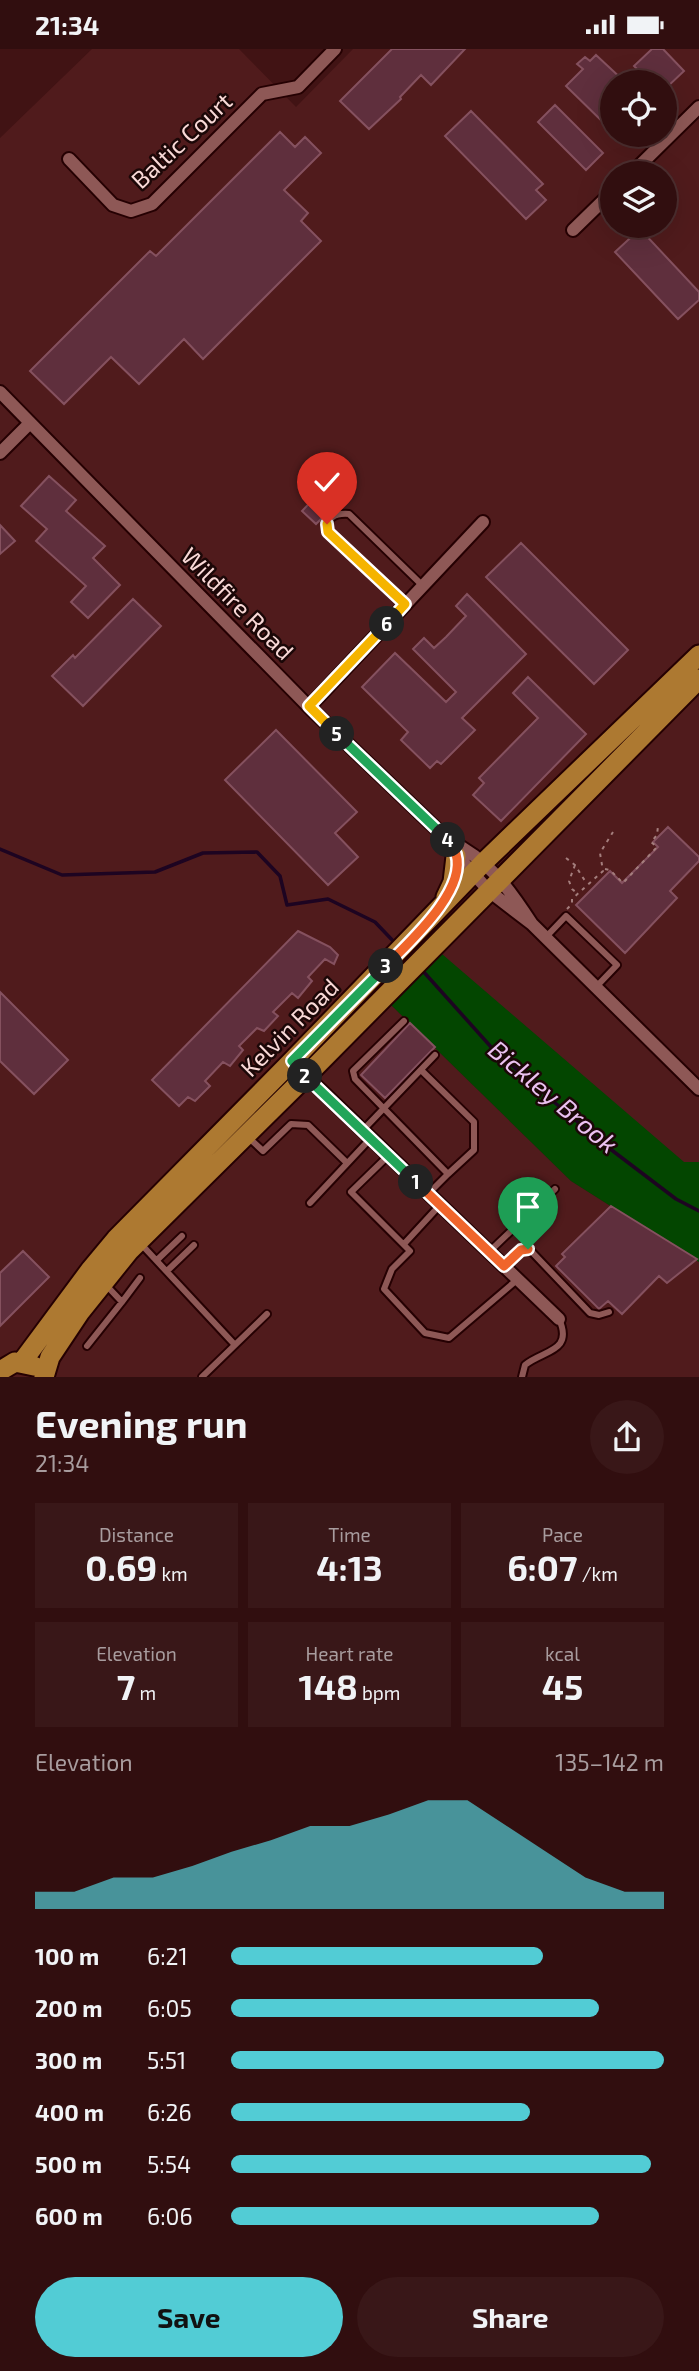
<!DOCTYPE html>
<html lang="en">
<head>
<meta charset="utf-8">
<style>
	:root { --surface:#310e0f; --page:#391718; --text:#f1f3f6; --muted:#a89c9e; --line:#4c2e2f; --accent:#52ccd5 }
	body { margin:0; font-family:"Exo 2",sans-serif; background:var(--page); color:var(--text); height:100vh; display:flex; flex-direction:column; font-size:26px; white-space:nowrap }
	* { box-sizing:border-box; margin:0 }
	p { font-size:23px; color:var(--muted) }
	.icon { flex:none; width:38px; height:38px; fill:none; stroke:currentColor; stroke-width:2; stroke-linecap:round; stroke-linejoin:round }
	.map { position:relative; height:1328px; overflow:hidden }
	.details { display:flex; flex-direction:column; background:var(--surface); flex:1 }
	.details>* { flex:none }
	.tools { position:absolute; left:600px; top:21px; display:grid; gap:14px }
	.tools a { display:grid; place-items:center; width:77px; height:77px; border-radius:50%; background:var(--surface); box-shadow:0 7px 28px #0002,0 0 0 2px var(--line); font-size:35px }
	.pin { position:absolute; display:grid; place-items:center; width:60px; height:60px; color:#fff; margin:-72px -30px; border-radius:50% 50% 50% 0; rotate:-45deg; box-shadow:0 0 7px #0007 }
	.pin .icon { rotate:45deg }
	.km { position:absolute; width:35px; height:35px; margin:-18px; border-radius:50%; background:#222; color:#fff; font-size:19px; line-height:35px; text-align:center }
	.round { display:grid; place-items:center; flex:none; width:74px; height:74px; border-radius:37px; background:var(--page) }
	.head { display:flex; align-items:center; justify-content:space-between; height:119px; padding:0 35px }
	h1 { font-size:38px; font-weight:700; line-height:52px }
	.stats { display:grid; grid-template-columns:repeat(3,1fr); gap:10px; height:119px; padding:7px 35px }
	.stats div { display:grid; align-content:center; border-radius:0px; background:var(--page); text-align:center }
	.stats b { font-size:35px; font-weight:700 }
	.stats small { font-size:19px; font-weight:400 }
	.stats p { font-size:19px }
	.chart { height:196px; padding:14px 35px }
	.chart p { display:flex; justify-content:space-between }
	.chart svg { width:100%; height:126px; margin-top:7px; fill:var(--accent); opacity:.7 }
	.action { display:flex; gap:14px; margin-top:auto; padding:14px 35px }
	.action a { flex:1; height:80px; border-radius:42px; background:var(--accent); color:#111; font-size:28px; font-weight:700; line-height:80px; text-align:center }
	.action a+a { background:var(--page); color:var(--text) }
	ul { padding:0 35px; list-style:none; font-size:23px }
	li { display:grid; grid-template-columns:112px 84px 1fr; align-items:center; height:52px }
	li i { height:18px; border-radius:9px; background:var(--accent) }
	.status { display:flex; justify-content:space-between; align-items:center; height:49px; padding:0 35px; background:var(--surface); direction:ltr }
	.status svg { height:19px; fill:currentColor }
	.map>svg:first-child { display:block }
</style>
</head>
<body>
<div class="status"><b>21:34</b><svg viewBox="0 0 49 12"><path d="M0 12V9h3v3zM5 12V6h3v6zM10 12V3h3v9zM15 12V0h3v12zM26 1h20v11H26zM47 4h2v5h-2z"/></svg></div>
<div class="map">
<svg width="699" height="1328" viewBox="0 0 699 1328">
	<rect width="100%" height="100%" fill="#411314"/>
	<path fill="#501b1c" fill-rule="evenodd" d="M92 0H239L296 58 353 0H699V1113H684L389 954 571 1132 699 1213V1328H0V89ZM612 33H665V86H612ZM612 124H665V177H612Z"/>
	<path fill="#034600" d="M442 905 684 1113H699V1213L571 1132 389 954Z"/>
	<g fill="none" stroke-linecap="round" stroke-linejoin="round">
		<path stroke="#1d0421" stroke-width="3.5" d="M0 800 62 826 155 823 203 804 257 803 280 827 287 856 328 850 375 873 396 895
			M422 921 492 999 554 1053 605 1096 676 1150 699 1162"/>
	</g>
	<path fill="#5f2f3d" stroke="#85515f" stroke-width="2" d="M392 0H465L431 36 421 26 400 48 401 50 369 80 340 52Z
		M652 0H663L684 22 665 40V33H650L634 17Z
		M596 6 625 33H612V72L607 77 566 37 583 20 577 15 585 8 590 12Z
		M555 56 603 104 586 121 538 73Z
		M471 62 543 135 536 141 546 151 526 170 445 87Z
		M280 83 295 98 305 88 321 104 284 141 308 164 301 172 321 192 203 310 184 290 139 335 111 308 64 355 30 322 150 202 156 207Z
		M640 180 699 243V251L678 270 615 203Z
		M49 427 76 451 66 462 105 497 93 509 120 536 88 569 71 553 86 537 36 492 47 480 21 457Z
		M326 437 340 451 316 475 302 462Z
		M0 476 15 492 0 505Z
		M521 494 628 601 594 635 486 528Z
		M467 545 526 605 462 669 475 681 441 715 437 712 430 719 401 691 408 683 362 638 395 604 446 653 456 643 413 600 424 589 434 599 446 588 466 567 456 557Z
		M133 550 161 577 83 657 52 627 73 606 75 609Z
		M528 628 586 685 501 772 473 746 484 734 479 729 538 669 513 644Z
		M276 681 357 763 335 784 358 808 328 836 225 731Z
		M668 778 699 808V812L670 842 677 849 625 904 576 856 610 822 622 834 658 798 653 793Z
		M298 882 330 898 338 906 334 915 325 910 308 928 312 932 298 949 292 944 273 963 278 967 264 982 257 979 239 997 243 1001 230 1017 223 1013 205 1032 210 1037 195 1052 188 1048 179 1057 152 1031Z
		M0 943 68 1011 34 1045 0 1012Z
		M410 974 435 998 385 1049 361 1026Z
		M611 1157 697 1210 667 1234 659 1227 622 1265 608 1252 599 1260 556 1217 565 1208 562 1205Z
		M23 1202 49 1228 0 1277V1224Z"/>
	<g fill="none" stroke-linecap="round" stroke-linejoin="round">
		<defs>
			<path id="service" d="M405 555 328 483C326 468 335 464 349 465L423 537
				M546 888 566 867 617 916 596 938
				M404 972 353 1022 355 1030 448 1125 474 1101V1073L421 1021
				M363 1081 435 1006
				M248 1088 263 1102 291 1075 308 1076 347 1114
				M388 1107 351 1143 410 1202 392 1220 384 1240 425 1284 449 1289 518 1230
				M428 1145 448 1125
				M310 1154 370 1090
				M141 1195 235 1296
				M404 1195 440 1156
				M489 1203 555 1140
				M157 1211 182 1187
				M504 1217 521 1201H530L590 1264 599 1266 609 1263
				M167 1222 194 1196
				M105 1235 122 1253 140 1229
				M87 1297 122 1253
				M202 1328 267 1265
				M522 1328 525 1316C543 1301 574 1303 559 1270"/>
			<path id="minor" d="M69 110 113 156 131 162 152 155 262 45 298 38 335 0
				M632 124 699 58
				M573 181 612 143
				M0 343 309 658 448 791C489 811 508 838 532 875
				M0 404 30 374
				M309 658 483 473
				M455 804 489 842 532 875 699 1040
				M302 1023 559 1270"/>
			<path id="primary" d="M446 848 453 833 456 807
				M22 1313 91 1220 116 1190 292 1012 484 813 699 606
				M0 1322 15 1313 34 1317
				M44 1328 50 1308 80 1263 129 1202 305 1028 699 630"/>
		</defs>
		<use href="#service" stroke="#250002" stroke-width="10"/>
		<use href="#minor" stroke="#250002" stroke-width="16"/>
		<use href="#primary" stroke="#250002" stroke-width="23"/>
		<path stroke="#a47e7d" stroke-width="2" stroke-dasharray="3.5 5" stroke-linecap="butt" d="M566 809 575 816 587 835
			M575 816 569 832 572 840 577 844
			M605 820 610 821 623 834 657 798 651 793 657 786 658 777
			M567 860 572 855V850L603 822 600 804 613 783"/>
		<use href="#service" stroke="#8e5856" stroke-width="6"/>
		<use href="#minor" stroke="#8e5856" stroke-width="12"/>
		<use href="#primary" stroke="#ad7931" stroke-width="19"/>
	</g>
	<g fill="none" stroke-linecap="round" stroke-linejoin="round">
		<defs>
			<path id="split-1" d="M416 1133 504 1217 521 1201 528 1200"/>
			<path id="split-2" d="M305 1027 416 1133"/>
			<path id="split-3" d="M305 1027 292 1012 386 917"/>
			<path id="split-4" d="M386 917C409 893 467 842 456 805 454 800 450 795 448 791"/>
			<path id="split-5" d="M337 685 448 791"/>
			<path id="split-6" d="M337 685 309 657 387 575"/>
			<path id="split-7" d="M327 475 328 483 405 555 387 575"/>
		</defs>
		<use href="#split-1" stroke="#fff" stroke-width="14"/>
		<use href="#split-2" stroke="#fff" stroke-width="14"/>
		<use href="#split-3" stroke="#fff" stroke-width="14"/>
		<use href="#split-4" stroke="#fff" stroke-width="14"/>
		<use href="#split-5" stroke="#fff" stroke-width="14"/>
		<use href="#split-6" stroke="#fff" stroke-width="14"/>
		<use href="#split-7" stroke="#fff" stroke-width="14"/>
		<use href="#split-1" stroke="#f0652b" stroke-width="9"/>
		<use href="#split-2" stroke="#22a559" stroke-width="9"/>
		<use href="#split-3" stroke="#22a559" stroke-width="9"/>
		<use href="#split-4" stroke="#f0652b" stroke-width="9"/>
		<use href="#split-5" stroke="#22a559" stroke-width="9"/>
		<use href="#split-6" stroke="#f5b400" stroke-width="9"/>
		<use href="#split-7" stroke="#f5b400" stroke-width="9"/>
	</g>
	<g text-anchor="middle" stroke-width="5" stroke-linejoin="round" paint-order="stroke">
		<g font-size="24" fill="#f9d9d7" stroke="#1b0707">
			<text transform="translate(182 92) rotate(-43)" y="8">Baltic Court</text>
			<text transform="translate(237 555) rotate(45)" y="8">Wildfire Road</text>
			<text transform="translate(290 979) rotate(-45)" y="8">Kelvin Road</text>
		</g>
		<g font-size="26" font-style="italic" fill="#ebc1f1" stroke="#1b0707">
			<text transform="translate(553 1048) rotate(40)" y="9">Bickley Brook</text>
		</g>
	</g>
</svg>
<div class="tools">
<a><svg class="icon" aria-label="locate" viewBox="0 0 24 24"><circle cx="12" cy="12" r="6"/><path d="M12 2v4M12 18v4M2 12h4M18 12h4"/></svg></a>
<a><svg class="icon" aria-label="layers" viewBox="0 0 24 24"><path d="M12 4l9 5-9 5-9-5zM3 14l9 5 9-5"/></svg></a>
</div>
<div class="pin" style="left:528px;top:1200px;background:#1e9e55"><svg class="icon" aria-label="arrive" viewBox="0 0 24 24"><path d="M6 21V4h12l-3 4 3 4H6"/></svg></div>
<div class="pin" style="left:327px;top:475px;background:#d93025"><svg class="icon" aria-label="check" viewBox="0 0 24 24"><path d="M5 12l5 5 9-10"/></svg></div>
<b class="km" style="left:416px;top:1133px">1</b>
<b class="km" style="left:305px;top:1027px">2</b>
<b class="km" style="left:386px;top:917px">3</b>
<b class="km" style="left:448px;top:791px">4</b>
<b class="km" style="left:337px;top:685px">5</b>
<b class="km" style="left:387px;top:575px">6</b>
</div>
<section class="details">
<div class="head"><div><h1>Evening run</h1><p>21:34</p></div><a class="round"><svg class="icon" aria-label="share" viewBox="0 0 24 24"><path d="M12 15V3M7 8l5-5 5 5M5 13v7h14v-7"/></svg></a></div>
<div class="stats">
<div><p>Distance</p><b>0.69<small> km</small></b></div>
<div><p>Time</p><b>4:13</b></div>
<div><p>Pace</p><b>6:07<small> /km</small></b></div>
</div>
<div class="stats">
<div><p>Elevation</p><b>7<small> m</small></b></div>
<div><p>Heart rate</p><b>148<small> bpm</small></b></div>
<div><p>kcal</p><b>45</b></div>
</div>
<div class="chart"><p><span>Elevation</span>135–142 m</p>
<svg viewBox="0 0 160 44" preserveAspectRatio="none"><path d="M0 44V38L10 38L20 33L30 33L40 29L50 24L60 20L70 15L80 15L90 11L100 6L110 6L120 15L130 24L140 33L150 38L160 38V44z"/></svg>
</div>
<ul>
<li><b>100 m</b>6:21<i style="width:72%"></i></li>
<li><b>200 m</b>6:05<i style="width:85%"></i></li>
<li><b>300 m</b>5:51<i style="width:100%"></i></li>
<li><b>400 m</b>6:26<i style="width:69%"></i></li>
<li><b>500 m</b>5:54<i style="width:97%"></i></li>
<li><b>600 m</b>6:06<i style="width:85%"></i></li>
</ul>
<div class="action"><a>Save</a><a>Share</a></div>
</section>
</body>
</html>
